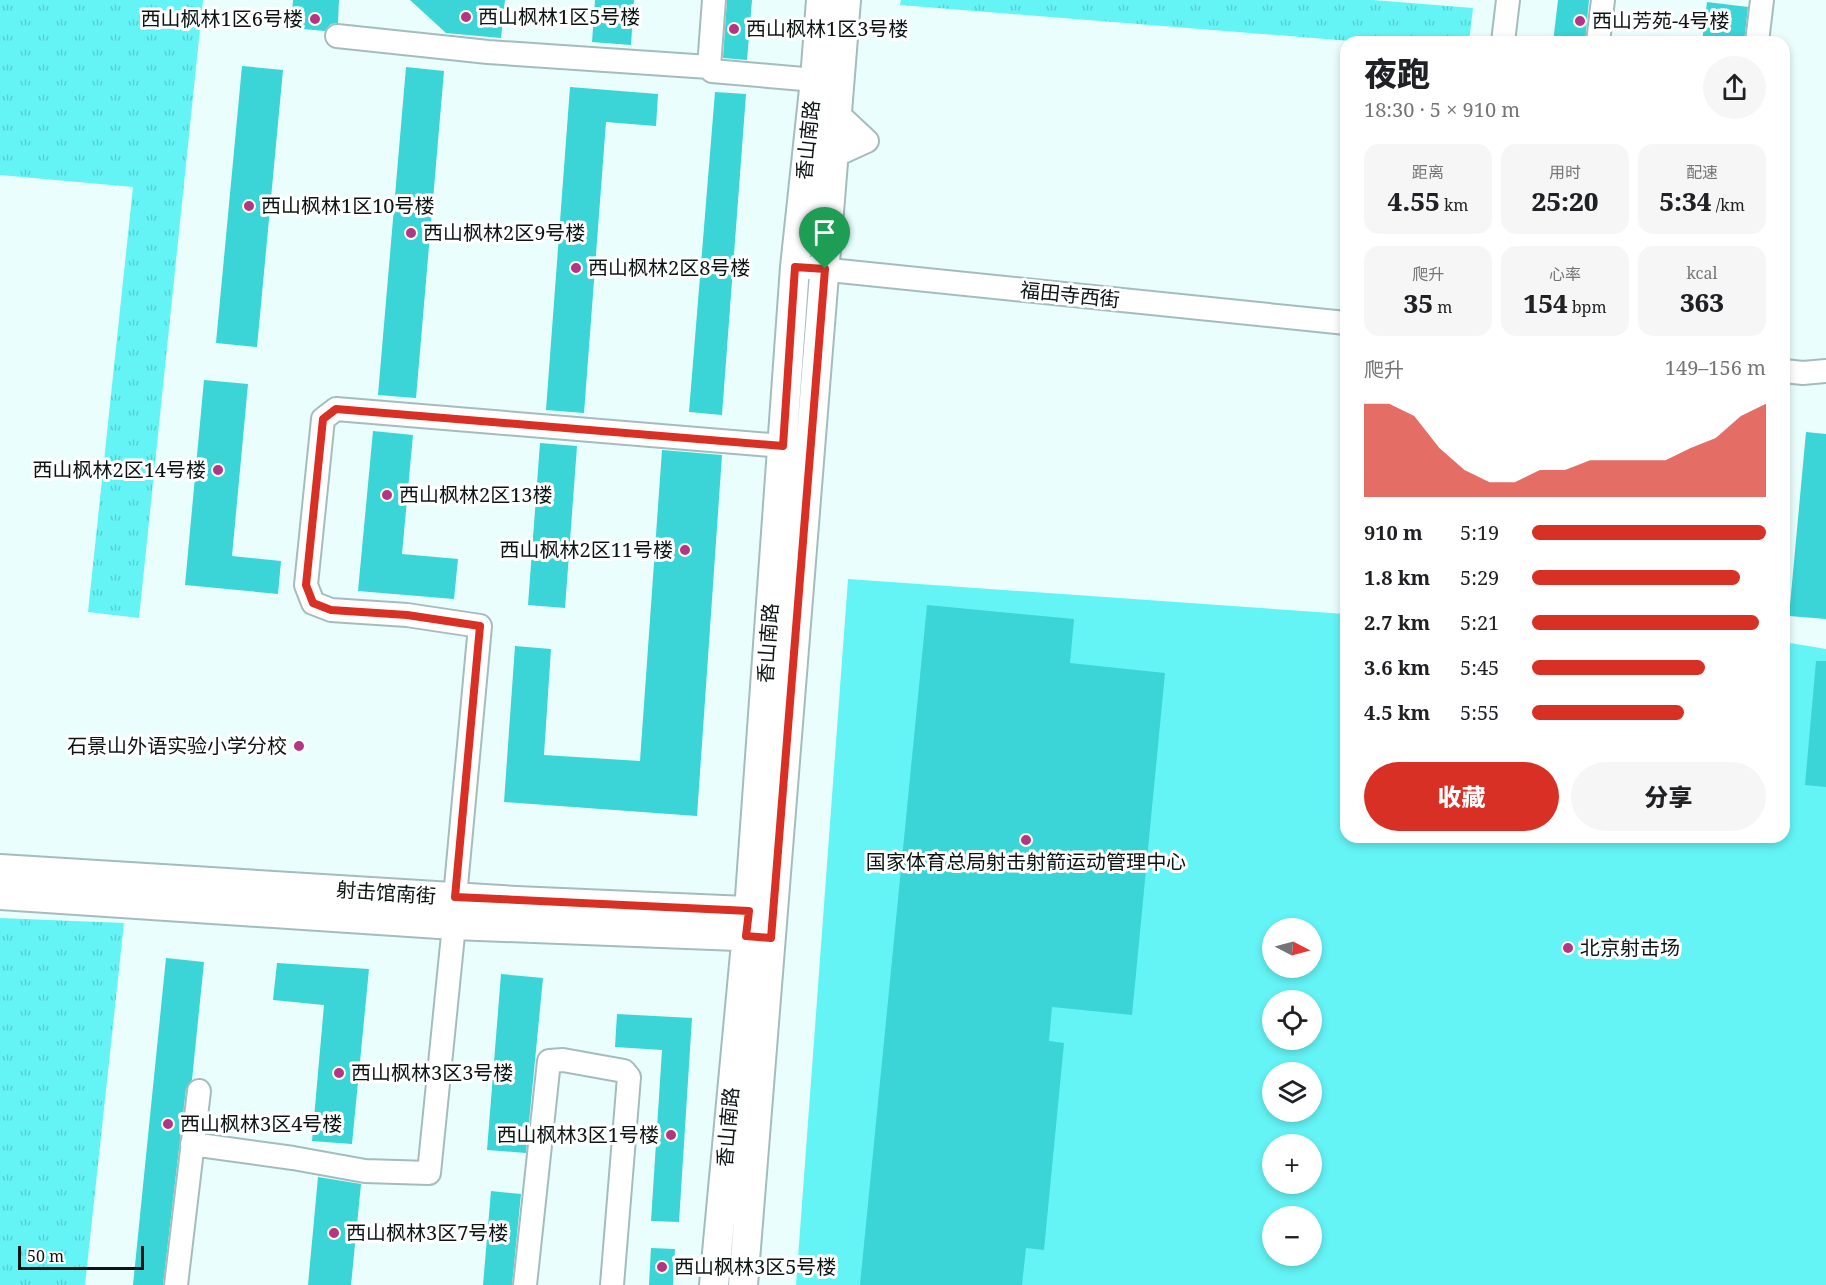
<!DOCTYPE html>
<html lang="zh">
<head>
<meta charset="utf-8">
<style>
	:root { --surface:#fff; --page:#f6f6f6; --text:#202124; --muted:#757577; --accent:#d93025 }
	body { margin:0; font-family:"Noto Serif","Noto Sans SC",serif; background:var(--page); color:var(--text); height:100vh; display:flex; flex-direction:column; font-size:22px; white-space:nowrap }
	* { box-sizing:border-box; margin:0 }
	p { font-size:20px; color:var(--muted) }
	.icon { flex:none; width:33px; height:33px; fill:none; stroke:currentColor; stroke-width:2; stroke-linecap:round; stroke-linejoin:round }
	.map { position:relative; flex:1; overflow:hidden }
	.side { position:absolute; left:1340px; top:36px; width:450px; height:807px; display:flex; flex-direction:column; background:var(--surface); border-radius:18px; box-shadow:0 3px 9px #0003 }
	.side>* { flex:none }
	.needle { width:39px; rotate:96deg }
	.controls { position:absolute; left:1262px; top:918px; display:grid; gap:12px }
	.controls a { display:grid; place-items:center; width:60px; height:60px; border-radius:50%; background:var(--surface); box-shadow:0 3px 9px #0003; font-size:30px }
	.scale { position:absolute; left:18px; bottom:15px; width:126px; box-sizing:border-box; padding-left:6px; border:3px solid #0c1414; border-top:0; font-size:16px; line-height:21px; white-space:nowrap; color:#0c1414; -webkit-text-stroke:4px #fff; paint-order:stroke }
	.pin { position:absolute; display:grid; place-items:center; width:51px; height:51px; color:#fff; margin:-62px -26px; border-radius:50% 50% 50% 0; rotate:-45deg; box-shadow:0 0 6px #0007 }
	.pin .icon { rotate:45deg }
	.round { display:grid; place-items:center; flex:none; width:63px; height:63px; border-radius:32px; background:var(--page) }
	.headline { display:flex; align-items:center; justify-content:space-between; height:102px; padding:0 24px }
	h1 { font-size:33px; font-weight:800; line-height:45px }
	.metrics { display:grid; grid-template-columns:repeat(3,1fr); gap:9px; height:102px; padding:6px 24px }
	.metrics div { display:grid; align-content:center; border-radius:15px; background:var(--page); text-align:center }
	.metrics b { font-size:26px; font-weight:800 }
	.metrics small { font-size:16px; font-weight:400 }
	.metrics p { font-size:16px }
	.chart { height:168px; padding:12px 24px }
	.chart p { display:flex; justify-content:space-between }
	.chart svg { width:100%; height:108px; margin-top:6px; fill:var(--accent); opacity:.7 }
	.action { display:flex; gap:12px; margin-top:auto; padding:12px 24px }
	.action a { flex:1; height:69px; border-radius:36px; background:var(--accent); color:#fff; font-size:24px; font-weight:800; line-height:69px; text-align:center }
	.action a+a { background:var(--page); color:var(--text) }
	ul { padding:0 24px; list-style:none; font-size:20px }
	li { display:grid; grid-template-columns:96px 72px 1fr; align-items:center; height:45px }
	li i { height:15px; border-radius:8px; background:var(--accent) }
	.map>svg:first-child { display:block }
</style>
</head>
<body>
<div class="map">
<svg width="1826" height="1285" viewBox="0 0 1826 1285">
	<defs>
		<pattern id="grass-tufts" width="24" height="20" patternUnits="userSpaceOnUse" patternTransform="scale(1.5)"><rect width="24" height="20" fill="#64f4f6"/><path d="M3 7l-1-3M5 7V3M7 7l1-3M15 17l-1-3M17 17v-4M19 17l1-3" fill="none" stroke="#56d0d2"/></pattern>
	</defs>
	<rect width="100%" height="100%" fill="#eafefe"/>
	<path fill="url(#grass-tufts)" d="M0 0H203L139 618 88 612 133 187 0 175Z
		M901 0H1373L1473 8 1469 42H1363L900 5Z
		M0 918 124 923 85 1285H0Z"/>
	<path fill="#64f4f6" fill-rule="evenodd" d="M848 579 1345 614 1346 837H1784V642L1826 649V1285H796ZM1272 928H1311V968H1272ZM1272 1000H1311V1040H1272ZM1272 1072H1311V1112H1272ZM1272 1144H1311V1184H1272ZM1272 1216H1311V1256H1272Z"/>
	<path fill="#3bd4d7" d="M293 0H339L338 23 331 24 325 31 291 28Z
		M410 0H505L501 38 446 33Z
		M595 0H634L631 45 592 42Z
		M727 0H752L747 60 723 58Z
		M1558 0H1589L1585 42H1553Z
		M1707 2 1748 7 1744 42H1702Z
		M242 66 283 70 257 347 216 343Z
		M406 67 444 71 416 398 378 395Z
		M570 87 658 94 656 126 606 122 584 413 546 410Z
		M715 92 746 94 722 415 689 412Z
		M204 380 248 384 232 556 281 561 278 594 185 585Z
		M373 431 413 435 402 554 458 559 454 599 358 591Z
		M1806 432 1826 434V619L1789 616Z
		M540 443 577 446 565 608 528 605Z
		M662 450 722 455 697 816 504 802 515 646 551 649 544 755 640 761Z
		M927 605 1074 619 1070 663 1165 673 1132 1015 1052 1007 1049 1041 1064 1043 1044 1250 1026 1248 1022 1285H860Z
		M1816 661H1826V787L1805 785Z
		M166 958 204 962 192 1080 186 1089 163 1285H133Z
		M277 963 369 969 352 1144 312 1141 324 1005 273 1000Z
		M501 974 543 978 526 1153 487 1150Z
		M617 1014 692 1018 679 1222 651 1221 662 1050 615 1047Z
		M318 1177 361 1184 351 1285H308Z
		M491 1191 521 1194 512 1285H483Z
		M651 1248 675 1249 673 1285H649Z"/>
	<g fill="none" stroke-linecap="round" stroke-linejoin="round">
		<defs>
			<path id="minor" d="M337 36 488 52 709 67 712 71 815 80
				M1503 42 1508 0
				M1598 42 1603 0
				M1757 42 1762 0
				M709 67 714 0
				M834 156 867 141 837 113
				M810 268 1346 323
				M1784 371 1803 373 1826 371
				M455 897 480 626 407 615 331 610 313 603 306 585 323 419 336 409 783 446
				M192 1144 293 1158 365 1171 429 1173 454 925
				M176 1285 199 1091
				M525 1285 549 1061 563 1060 624 1071 629 1077 612 1285"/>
			<path id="major" d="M0 869 516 901 768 912
				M0 895 454 925 763 937
				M714 1285 749 911 795 267 815 80 821 0
				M743 1285 846 0"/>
		</defs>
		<use href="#minor" stroke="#a5bcbd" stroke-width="26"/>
		<use href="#major" stroke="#a5bcbd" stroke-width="32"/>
		<use href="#minor" stroke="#fff" stroke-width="22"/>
		<use href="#major" stroke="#fff" stroke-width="28"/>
	</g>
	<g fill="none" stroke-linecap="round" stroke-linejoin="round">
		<defs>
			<path id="route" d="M795 267 825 269 771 938 746 936 749 911 455 897 480 626 407 615 331 610 313 603 306 585 323 419 336 409 783 446Z"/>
		</defs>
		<use href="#route" stroke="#fff" stroke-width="12"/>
		<use href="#route" stroke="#d93025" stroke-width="8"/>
	</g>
	<g fill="#b43583" stroke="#fff" stroke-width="2">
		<circle cx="466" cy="17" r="6"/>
		<circle cx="315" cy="19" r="6"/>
		<circle cx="1580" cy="21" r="6"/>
		<circle cx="734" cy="29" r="6"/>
		<circle cx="249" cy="206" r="6"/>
		<circle cx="411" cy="233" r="6"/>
		<circle cx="576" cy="268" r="6"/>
		<circle cx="218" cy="470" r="6"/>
		<circle cx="387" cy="495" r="6"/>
		<circle cx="685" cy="550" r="6"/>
		<circle cx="299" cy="746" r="6"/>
		<circle cx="1026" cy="840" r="6"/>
		<circle cx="1568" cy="948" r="6"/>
		<circle cx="339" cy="1073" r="6"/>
		<circle cx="168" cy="1124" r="6"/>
		<circle cx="671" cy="1135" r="6"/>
		<circle cx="334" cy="1233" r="6"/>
		<circle cx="662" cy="1267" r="6"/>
	</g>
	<g text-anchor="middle" stroke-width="6" stroke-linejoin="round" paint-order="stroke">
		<g font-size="20" fill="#0c1414" stroke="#fff" text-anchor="start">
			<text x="478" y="24">西山枫林1区5号楼</text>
			<text x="303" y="26" text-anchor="end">西山枫林1区6号楼</text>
			<text x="1592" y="28">西山芳苑-4号楼</text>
			<text x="746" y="36">西山枫林1区3号楼</text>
			<text x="261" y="213">西山枫林1区10号楼</text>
			<text x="423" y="240">西山枫林2区9号楼</text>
			<text x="588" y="275">西山枫林2区8号楼</text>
			<text x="206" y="477" text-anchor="end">西山枫林2区14号楼</text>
			<text x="399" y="502">西山枫林2区13楼</text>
			<text x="673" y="557" text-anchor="end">西山枫林2区11号楼</text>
			<text x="287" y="753" text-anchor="end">石景山外语实验小学分校</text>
			<text x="1026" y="869" text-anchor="middle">国家体育总局射击射箭运动管理中心</text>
			<text x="1580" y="955">北京射击场</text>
			<text x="351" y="1080">西山枫林3区3号楼</text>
			<text x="180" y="1131">西山枫林3区4号楼</text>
			<text x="659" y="1142" text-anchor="end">西山枫林3区1号楼</text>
			<text x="346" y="1240">西山枫林3区7号楼</text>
			<text x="674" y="1274">西山枫林3区5号楼</text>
		</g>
		<g font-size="20" fill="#0c1414" stroke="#fff">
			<text transform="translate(808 140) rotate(-84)" y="7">香山南路</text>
			<text transform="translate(1070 295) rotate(6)" y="7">福田寺西街</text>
			<text transform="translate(768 643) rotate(-86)" y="7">香山南路</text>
			<text transform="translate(386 893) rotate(4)" y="7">射击馆南街</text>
			<text transform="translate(728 1127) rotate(-85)" y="7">香山南路</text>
		</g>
	</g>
</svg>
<div class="controls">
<a><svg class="needle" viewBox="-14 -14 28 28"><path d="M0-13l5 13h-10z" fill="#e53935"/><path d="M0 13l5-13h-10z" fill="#757577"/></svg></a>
<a><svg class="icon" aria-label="locate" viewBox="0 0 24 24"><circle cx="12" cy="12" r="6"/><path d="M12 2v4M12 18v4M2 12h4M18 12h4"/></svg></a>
<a><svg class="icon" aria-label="layers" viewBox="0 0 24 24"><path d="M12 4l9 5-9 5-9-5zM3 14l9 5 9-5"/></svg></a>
<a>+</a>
<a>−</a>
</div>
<div class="scale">50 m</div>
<div class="pin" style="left:825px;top:269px;background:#1e9e55"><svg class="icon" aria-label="arrive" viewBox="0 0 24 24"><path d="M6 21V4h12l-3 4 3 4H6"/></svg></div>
<section class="side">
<div class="headline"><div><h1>夜跑</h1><p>18:30 · 5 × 910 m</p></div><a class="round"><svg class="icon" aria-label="share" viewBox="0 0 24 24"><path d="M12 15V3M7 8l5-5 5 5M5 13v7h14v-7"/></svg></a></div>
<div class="metrics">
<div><p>距离</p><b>4.55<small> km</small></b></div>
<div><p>用时</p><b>25:20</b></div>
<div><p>配速</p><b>5:34<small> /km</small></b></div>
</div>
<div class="metrics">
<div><p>爬升</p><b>35<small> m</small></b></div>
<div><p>心率</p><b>154<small> bpm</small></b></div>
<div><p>kcal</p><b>363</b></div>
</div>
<div class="chart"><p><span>爬升</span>149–156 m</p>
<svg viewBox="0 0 160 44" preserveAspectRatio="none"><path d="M0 44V6L10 6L20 11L30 24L40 33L50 38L60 38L70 33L80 33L90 29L100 29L110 29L120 29L130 24L140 20L150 11L160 6V44z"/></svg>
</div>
<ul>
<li><b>910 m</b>5:19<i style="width:100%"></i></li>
<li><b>1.8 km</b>5:29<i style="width:89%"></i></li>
<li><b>2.7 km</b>5:21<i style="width:97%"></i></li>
<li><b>3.6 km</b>5:45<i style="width:74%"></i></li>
<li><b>4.5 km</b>5:55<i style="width:65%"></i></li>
</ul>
<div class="action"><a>收藏</a><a>分享</a></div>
</section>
</div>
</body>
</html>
